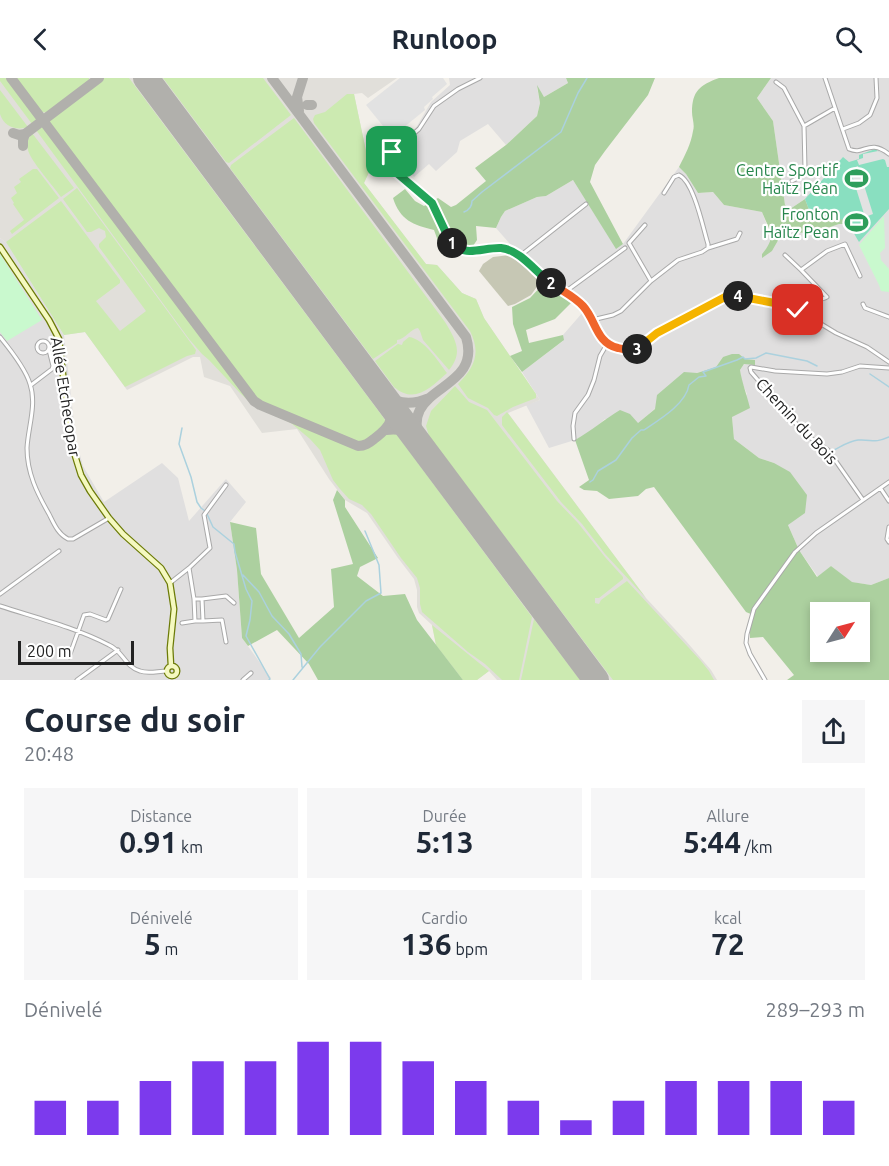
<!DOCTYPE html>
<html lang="fr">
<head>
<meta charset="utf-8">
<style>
	:root { --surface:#fff; --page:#f6f6f7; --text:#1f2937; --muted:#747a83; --accent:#7c3aed }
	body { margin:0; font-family:Ubuntu,sans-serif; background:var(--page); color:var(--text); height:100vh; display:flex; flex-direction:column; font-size:22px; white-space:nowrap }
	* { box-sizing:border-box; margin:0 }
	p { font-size:20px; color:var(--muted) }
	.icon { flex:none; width:33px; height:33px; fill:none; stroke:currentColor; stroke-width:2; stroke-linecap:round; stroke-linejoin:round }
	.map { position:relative; height:602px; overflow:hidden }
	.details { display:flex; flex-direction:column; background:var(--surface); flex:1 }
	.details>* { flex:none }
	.needle { width:39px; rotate:54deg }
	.fabs { position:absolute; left:810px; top:524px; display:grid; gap:12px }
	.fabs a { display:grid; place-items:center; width:60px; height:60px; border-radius:0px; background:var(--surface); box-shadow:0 3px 9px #0003; font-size:30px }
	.scale { position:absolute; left:18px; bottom:15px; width:116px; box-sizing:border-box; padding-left:6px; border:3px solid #222; border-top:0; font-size:16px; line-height:21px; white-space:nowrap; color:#222; -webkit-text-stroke:4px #fff; paint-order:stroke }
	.pin { position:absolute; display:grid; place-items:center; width:51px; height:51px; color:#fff; margin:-26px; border-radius:12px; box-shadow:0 3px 9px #0006 }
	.km { position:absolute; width:30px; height:30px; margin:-15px; border-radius:50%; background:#222; color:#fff; font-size:16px; line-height:30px; text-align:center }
	.round { display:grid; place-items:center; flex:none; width:63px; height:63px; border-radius:0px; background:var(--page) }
	.head { display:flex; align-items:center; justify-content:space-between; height:102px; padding:0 24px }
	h1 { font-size:33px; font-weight:700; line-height:45px }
	.stats { display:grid; grid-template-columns:repeat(3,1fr); gap:9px; height:102px; padding:6px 24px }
	.stats div { display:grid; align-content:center; border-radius:0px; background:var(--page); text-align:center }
	.stats b { font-size:30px; font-weight:700 }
	.stats small { font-size:16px; font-weight:400 }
	.stats p { font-size:16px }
	.chart { height:168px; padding:12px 24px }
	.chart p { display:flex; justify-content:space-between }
	.chart svg { width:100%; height:108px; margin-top:6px; stroke:var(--accent); stroke-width:6 }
	header { display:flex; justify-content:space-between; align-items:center; height:78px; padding:0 24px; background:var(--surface); font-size:27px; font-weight:700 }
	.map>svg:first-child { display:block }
</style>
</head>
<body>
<header><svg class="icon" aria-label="back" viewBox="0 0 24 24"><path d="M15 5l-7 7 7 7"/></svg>Runloop<svg class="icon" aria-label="search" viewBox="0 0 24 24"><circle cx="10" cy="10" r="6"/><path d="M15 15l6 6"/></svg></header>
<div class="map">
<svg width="889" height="602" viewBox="0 0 889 602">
	<rect width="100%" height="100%" fill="#f2efe9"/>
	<path fill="#e0dfdf" d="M449 0H566L568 5 544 19 537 9 540 25 537 38 506 67 488 46 460 63 457 74 436 93 429 86 414 99 392 72 413 55 431 24 450 7Z
		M771 0H889V500L871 507 851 504 831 488 818 499 799 472 788 447 774 385 759 380 734 361 732 339 747 316 741 302 740 292 744 286 755 282 723 279 716 289 697 295 637 346 605 341 590 354 575 362 549 370 526 327 540 322 522 294 563 263V257L583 234 572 224 544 205 496 150 501 139 505 133 537 119 546 118 573 102 616 170 623 166 679 89 686 96 698 115 713 114 724 127 762 134 771 158V165L762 176 772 173 780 159 790 153 810 156 839 146H845L842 140 817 143 807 129 805 121 790 131 785 127 773 43 757 20Z
		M0 160 7 165 64 257 76 362 83 388 104 424 162 385 178 400 189 443 226 401 246 424 230 444 237 492 242 560 271 600 269 602H0Z"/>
	<path fill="#e1dfda" d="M0 0H397L368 20 362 15 354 16 370 92 364 105 426 186 437 187 462 215 476 221 484 240 540 322 508 335 646 520 686 563 711 592 717 602H497L489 593 477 602H463L436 567 432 547 419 535 417 529V512L414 501 398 480 367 435 345 422 329 401 297 351 262 355 230 308 204 299 200 279H193L127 312 85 254 64 257 7 165 0 160Z"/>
	<path fill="#c6c7b4" d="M510 177 541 203 531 217 515 226 508 228 479 193 483 186 493 179Z"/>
	<path fill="#cceab1" d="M0 0H9L40 41 32 46 0 3Z
		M14 0H89V3L50 34C44 35 41 34 37 31Z
		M104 0H129L383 339 387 345C383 355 368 367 356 366L261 325 248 312 49 45 51 40Z
		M163 0H263L291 37 229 85 226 84Z
		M0 12 28 49C17 53 4 49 0 36 0 30 0 19 0 12Z
		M347 16H354L370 92 364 105 426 186 437 187 462 215 476 221 484 240 536 316V320L513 329 497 338 494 337 488 330 468 320 458 306C475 289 481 275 470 253L314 45 313 41 315 37 325 34Z
		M294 40 445 244C455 261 464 274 449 292L423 262 420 253 418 250C410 251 406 261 397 262V265L373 281 230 90 231 87Z
		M43 46 248 319 256 327 254 328 241 316 209 282 202 276 189 261 36 52Z
		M32 55 74 110 61 119C54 109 30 82 28 72 26 66 28 60 32 55Z
		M33 91H37L59 120 12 156 10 153 24 142 13 126 14 125 11 120 17 115 14 109 21 104 19 101Z
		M77 110 196 272 195 276 187 278 125 309 85 254 64 257 6 164 61 123 120 202V205L96 223 120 253 146 233 99 169V166L106 159 105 153 99 150 91 154H87L63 121Z
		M409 259C424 261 438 283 447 295 431 309 415 327 394 309L375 283 398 266 402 267 403 264Z
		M455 308 469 324 487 332 557 423 578 445 605 479 623 499V501L599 520H595V525L599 526 601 522 627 503 701 583 709 593 714 602H613L429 358 426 348 431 333Z
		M264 331 357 371C371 370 378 356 392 354L397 357 532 539 519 602H502L485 586 468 574 422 534 420 526V510L417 500 401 480 371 436 362 427 349 421 340 411 333 402 320 372 310 361 291 345 266 334Z
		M507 334 646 520 605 476 582 446 561 424 502 347V339Z
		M534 541 580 602H521Z
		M432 547 489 593 477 602H463L436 567Z"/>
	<path fill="#acd09f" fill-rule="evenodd" d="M566 0H655L648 17 605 73 595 87 590 104 623 166 616 171 573 102 546 118 537 119 505 133 501 139 496 150 476 148 477 162 471 171H444L438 163 434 152C413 147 400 142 393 120L405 111 415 123 424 128 438 120 451 129 456 127 486 103 475 90 506 67 537 38 540 25 537 7 544 19 568 5Z
		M719 0H771L757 20 773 43 785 127 790 131 805 121 811 137 817 143 842 140 847 142 845 146H839L810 156 790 153 780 159 772 173 762 180V176C777 158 770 154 762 134L724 127 713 114 698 115 686 96 679 89C685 77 691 66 693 53 695 47 692 40 692 34 692 13 700 7 719 0Z
		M544 205 572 224 555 241 526 252 529 265 563 257 564 262 522 294 510 278 522 273 513 246 512 229 530 220Z
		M732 276H739L745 281 755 282V287L744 286 740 292C742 305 747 317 750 330L732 339 734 361 759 380 774 385 790 394 807 417 805 435 788 447 799 472 817 499 831 488 852 504 871 507 889 500V602H787L794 597 763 559 750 560V549L753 537 746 534 654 409 646 411 638 418 609 421 597 413 584 412 579 409 589 402 575 362C591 353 605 341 620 332L630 336 638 345 655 331 657 317 684 294 697 295 716 289 723 279ZM820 534H860V573H820Z
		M337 412 345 422V429L378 480 360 489 357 498 383 518 405 516 417 542 463 602H318L309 586 277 552 248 568 242 560 237 492 230 444 256 450 261 496 299 560 334 529 331 491 353 486 333 422Z"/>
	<path fill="#c9f9ce" d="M884 138 885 170 880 175 881 182 889 191V214L881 213 879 207 859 167Z
		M0 176 42 242 7 263 0 254Z"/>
	<path fill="#89dfc0" d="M875 71 878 73 889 81V131L859 164C843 136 848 140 817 143L811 137 805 121 843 79 849 84 859 81V77Z"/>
	<path fill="#e2e2e2" d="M400 0H443L447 6 432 19 433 21 424 29 425 32 392 59 366 27Z
		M878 73 889 80V89H887L885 82 883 81 859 87 857 82 863 80V76Z
		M858 88 873 136 865 139 850 91Z"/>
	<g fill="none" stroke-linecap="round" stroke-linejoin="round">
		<path stroke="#abd1de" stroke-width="1.5" d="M464 134C469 132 472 129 472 123L482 114 561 54 578 15 587 0
			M870 296 889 309
			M182 350 179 366 191 399 197 424 201 430 205 433
			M834 372C842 368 849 363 858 362 873 361 873 366 889 359
			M590 404 593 402 598 393 616 382 632 360 641 352H644C659 342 686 326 689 307L699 299 706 298 703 294 737 282 743 279 745 281 756 280 766 275 807 283 817 288
			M207 436 213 449 234 466 235 474 246 511 252 523 250 542 246 558 270 601 269 602
			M243 497 259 514 272 538 289 556 301 576 302 589
			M293 602 320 569 366 523 381 515 379 487 365 453"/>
		<path stroke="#b1b0ac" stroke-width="10" d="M11 0 254 323 260 327 358 368C365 368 369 365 374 361 394 346 396 338 382 317
			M148 0 156 14
			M272 0 466 259C484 317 392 305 423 370
			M307 27H312
			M299 33 297 19 303 0
			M13 55 19 57 25 56 99 0
			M23 68V62L25 56
			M385 317C399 327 413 327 429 320
			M386 352C400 350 408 353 417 364"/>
		<path stroke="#b1b0ac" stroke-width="26" d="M146 0 596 602"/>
		<defs>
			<path id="street" d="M480 0 458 11 434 28 419 51 392 74 389 82 391 90 432 125 448 159 454 168 462 173H473L501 170 512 173 547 202 578 223 589 236 598 254 607 266 614 269 629 273 633 272 667 250 725 219 739 218 781 226 798 232 836 255 867 269 889 284
				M825 0 849 71C865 78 868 60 889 76
				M776 4 784 10 804 48
				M843 51 859 45 870 37 877 20 876 0
				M792 103 798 100 805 91 804 48 835 30
				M645 147 629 165 651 203
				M708 170 737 161 740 155
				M785 177 801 192
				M520 178 586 126
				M565 214 625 170
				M863 226 865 230 889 239
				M798 232C803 211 815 227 827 219L801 192 827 173 845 166 860 198
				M592 242 613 237 621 233 651 203 678 182 702 174 708 170V166C703 150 694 104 679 97L674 99 664 115
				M0 259C9 270 26 292 30 306 37 326 28 350 27 370 27 395 37 415 49 436 54 446 58 456 68 461H73L109 440
				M37 269a6 6 0 1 1 12 0a6 6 0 1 1-12 0Z
				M31 307 52 291 53 288 49 272
				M574 361 573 348 575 335 588 317 594 302 600 278 607 266
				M881 411 889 423
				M863 422 828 372 805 356 751 294 750 290 751 289 775 293 827 296 842 294 860 288 889 290
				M889 449 887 461 889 464
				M189 490 194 521 195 543H203L202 521H194
				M170 505 189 490 210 470 204 437 226 407
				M0 516 59 473
				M202 521 226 518 234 525
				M0 528C37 540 74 549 109 567 123 573 125 589 140 593 148 596 158 593 167 593
				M203 543 222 542 226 564
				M182 545 195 543
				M69 579 84 537 90 536 106 542 108 541 121 511
				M77 602 118 572
				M243 602 251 595
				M765 602 750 576 746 565 747 556 754 531 795 474 816 455 889 404"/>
			<path id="secondary" d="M0 169 49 242 59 261 69 350 72 368 81 397 90 413 109 440 123 456 161 490 170 505 174 531 170 570 171 588
				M167 593a5 5 0 1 1 10 0a5 5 0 1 1-10 0Z"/>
		</defs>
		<use href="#street" stroke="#a9a9a9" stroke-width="5"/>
		<use href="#secondary" stroke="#6c7b07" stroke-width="7"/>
		<use href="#street" stroke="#fff" stroke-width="3"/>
		<use href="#secondary" stroke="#f5f9c0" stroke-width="4.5"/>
	</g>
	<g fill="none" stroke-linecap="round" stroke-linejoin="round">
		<defs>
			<path id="split-1" d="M392 74 389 82 391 90 432 125 448 159 452 165"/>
			<path id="split-2" d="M452 165C464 180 484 169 501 170 521 172 536 195 551 205"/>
			<path id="split-3" d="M551 205C562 213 574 218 583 228 596 242 596 265 618 270 625 272 630 273 637 271"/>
			<path id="split-4" d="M637 271 657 255 693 236 725 219 738 218"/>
			<path id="split-5" d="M738 218 780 226 798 232"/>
		</defs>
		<use href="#split-1" stroke="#fff" stroke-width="12"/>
		<use href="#split-2" stroke="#fff" stroke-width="12"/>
		<use href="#split-3" stroke="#fff" stroke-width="12"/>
		<use href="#split-4" stroke="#fff" stroke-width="12"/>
		<use href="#split-5" stroke="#fff" stroke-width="12"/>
		<use href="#split-1" stroke="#22a559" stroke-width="8"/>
		<use href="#split-2" stroke="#22a559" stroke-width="8"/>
		<use href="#split-3" stroke="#f0652b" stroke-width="8"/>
		<use href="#split-4" stroke="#f5b400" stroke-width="8"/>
		<use href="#split-5" stroke="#f5b400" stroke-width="8"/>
	</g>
	<defs>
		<symbol id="stadium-bare" viewBox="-9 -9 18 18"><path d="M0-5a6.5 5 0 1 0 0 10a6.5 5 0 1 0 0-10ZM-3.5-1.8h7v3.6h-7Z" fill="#2e9e5b" stroke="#fff" stroke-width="2.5" paint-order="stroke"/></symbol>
	</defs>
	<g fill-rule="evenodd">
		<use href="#stadium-bare" x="840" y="84" width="33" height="33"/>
		<use href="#stadium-bare" x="840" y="128" width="33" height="33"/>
	</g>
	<g text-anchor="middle" stroke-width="4.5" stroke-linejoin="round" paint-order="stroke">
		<g font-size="16" fill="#27864d" stroke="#fff" text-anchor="end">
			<text x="838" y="98">Centre Sportif<tspan x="838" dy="18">Haïtz Péan</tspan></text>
			<text x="839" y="142">Fronton<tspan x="839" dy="18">Haïtz Pean</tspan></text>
		</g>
		<g font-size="16" fill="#222" stroke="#fff">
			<text transform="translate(66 319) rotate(81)" y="6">Allée Etchecopar</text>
			<text transform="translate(797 343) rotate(47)" y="6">Chemin du Bois</text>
		</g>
	</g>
</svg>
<div class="fabs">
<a><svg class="needle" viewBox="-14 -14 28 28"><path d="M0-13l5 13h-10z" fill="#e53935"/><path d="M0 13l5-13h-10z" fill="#747a83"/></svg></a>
</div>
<div class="scale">200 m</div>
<div class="pin" style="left:392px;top:74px;background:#1e9e55"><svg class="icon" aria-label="arrive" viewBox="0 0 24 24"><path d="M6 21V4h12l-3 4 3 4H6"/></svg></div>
<div class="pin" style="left:798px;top:232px;background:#d93025"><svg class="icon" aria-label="check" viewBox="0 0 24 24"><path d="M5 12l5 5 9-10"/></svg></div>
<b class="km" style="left:452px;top:165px">1</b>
<b class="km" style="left:551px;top:205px">2</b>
<b class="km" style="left:637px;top:271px">3</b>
<b class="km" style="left:738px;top:218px">4</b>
</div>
<section class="details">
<div class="head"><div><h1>Course du soir</h1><p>20:48</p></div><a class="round"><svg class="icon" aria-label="share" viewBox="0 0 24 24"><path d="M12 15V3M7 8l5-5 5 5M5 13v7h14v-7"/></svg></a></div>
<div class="stats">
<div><p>Distance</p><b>0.91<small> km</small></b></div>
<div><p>Durée</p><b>5:13</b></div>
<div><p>Allure</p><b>5:44<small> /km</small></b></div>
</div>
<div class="stats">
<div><p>Dénivelé</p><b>5<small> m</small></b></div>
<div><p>Cardio</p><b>136<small> bpm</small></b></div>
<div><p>kcal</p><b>72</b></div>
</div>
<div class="chart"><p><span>Dénivelé</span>289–293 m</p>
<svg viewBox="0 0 160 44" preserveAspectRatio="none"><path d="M5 44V30M15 44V30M25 44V22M35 44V14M45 44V14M55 44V6M65 44V6M75 44V14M85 44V22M95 44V30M105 44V38M115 44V30M125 44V22M135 44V22M145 44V22M155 44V30"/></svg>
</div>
</section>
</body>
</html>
